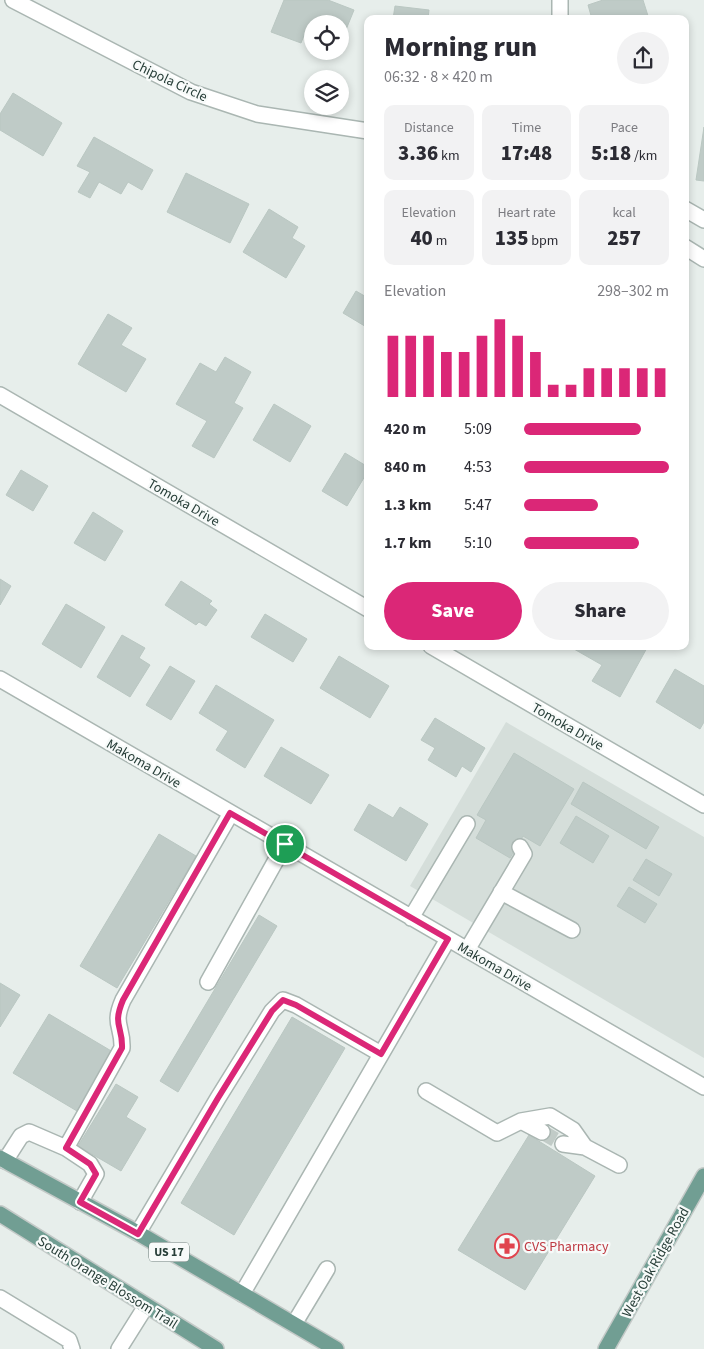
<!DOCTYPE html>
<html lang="en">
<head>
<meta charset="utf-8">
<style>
	:root { --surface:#fff; --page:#f2f2f3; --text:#2b2b33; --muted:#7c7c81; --accent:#db2777 }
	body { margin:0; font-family:"Source Sans 3",sans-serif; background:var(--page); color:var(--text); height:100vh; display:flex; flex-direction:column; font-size:19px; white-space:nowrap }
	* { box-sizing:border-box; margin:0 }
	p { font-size:16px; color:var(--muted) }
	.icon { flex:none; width:28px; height:28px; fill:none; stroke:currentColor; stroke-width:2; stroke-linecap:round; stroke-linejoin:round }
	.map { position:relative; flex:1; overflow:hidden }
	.details { position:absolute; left:364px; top:15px; width:325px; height:635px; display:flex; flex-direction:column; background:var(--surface); border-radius:10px; box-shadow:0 2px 8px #0003 }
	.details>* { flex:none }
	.tools { position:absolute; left:304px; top:15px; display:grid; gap:10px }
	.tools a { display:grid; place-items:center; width:45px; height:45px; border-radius:50%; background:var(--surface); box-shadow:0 2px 8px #0003; font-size:25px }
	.pin { position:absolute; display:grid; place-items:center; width:42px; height:42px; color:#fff; margin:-21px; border:2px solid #fff; border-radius:50%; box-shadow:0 1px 5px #0007 }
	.round { display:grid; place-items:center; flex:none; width:52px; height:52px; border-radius:26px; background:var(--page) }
	.headline { display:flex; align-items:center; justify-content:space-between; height:85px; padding:0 20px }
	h1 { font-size:28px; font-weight:800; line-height:38px }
	.stats { display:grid; grid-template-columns:repeat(3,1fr); gap:8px; height:85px; padding:5px 20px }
	.stats div { display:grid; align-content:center; border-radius:10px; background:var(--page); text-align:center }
	.stats b { font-size:21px; font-weight:800 }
	.stats small { font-size:14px; font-weight:400 }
	.stats p { font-size:14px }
	.chart { height:140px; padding:10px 20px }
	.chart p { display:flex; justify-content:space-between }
	.chart svg { width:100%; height:90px; margin-top:5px; stroke:var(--accent); stroke-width:6 }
	.action { display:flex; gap:10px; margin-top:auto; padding:10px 20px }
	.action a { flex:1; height:58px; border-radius:30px; background:var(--accent); color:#fff; font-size:20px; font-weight:800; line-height:58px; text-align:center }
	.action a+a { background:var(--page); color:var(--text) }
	ul { padding:0 20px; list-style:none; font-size:16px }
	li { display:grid; grid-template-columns:80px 60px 1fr; align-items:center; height:38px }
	li i { height:12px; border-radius:6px; background:var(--accent) }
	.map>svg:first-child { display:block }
</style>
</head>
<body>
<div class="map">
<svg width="704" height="1349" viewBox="0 0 704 1349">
	<rect width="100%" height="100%" fill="#e7eeeb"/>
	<path fill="#d5deda" d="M506 722 704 837V1058L410 886Z"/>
	<path fill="#bfcbc7" stroke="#bac7c2" d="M284 0H328L354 10 343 37 340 36V24L312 25 309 23 301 43 271 32Z
		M603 0H643L649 19H592L588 5Z
		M395 6 429 10 428 19H393Z
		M13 93 62 123 43 156 0 130V114Z
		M704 127V181L696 180Z
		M94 137 153 170 142 190 128 182 121 194 99 182 90 198 78 192 90 172 77 166Z
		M186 173 249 204 230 243 167 212Z
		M269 209 298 227 292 238 305 246 286 278 243 252Z
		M356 291 368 298V328L343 313Z
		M108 314 132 328 121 345 146 359 126 392 78 364Z
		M225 357 251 372 234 403 243 408 214 458 192 446 207 421 176 404 200 363 216 372Z
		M274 404 311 426 290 462 253 440Z
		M345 453 368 467V471L347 506 322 491Z
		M21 470 48 486 33 511 6 495Z
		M93 512 123 531 105 561 74 543Z
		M0 579 11 586 0 605Z
		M181 581 212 601 209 604 217 610 206 626 199 622 196 625 165 605Z
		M66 604 105 627 81 668 42 644Z
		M265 614 307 639 293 662 251 637Z
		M122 635 145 648 139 658 150 665 130 697 97 677Z
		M576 646H648L620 697 592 681 602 665 574 649Z
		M339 656 389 686 370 718 320 688Z
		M170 666 195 681 171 720 146 705Z
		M675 669 704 686V722L700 729 656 702Z
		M216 685 274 720 245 768 216 750 228 731 199 713Z
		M435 718 485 748 471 772 462 766 456 777 428 760 435 748 421 740Z
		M281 747 329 775 311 804 264 776Z
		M514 753 574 789 540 846 523 836 510 858 476 838 486 820 477 815Z
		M583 782 659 827 646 849 571 804Z
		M369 804 393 818 400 807 428 824 406 861 354 830Z
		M576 816 609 836 593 863 560 843Z
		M159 834 196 856 117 988 80 966Z
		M646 859 672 874 659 896 633 880Z
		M629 887 657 904 645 923 617 906Z
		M259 915 277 926 178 1092 160 1081Z
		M0 983 20 995 0 1027Z
		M49 1014 113 1052 77 1111 13 1073Z
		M292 1017 345 1048 234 1235 181 1203Z
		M116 1084 138 1097 126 1117 146 1129 121 1171 78 1146Z
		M529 1135 595 1176 525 1290 458 1250Z"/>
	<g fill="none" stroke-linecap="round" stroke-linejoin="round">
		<path stroke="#c1cbc7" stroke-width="15" stroke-dasharray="15 8" stroke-linecap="butt" d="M542 1132 563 1144"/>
		<defs>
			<path id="minor" d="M13 0 191 92 257 114 368 131
				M560 19V0
				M685 209 704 220
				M685 247 704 259
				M0 395 368 609
				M431 646 704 805
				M0 679 704 1087
				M501 892 572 930
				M411 918 467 824
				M467 950 524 854 520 847
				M208 982 285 844
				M426 1091 497 1133 521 1121 550 1116 573 1130 585 1147 619 1165
				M521 1121 542 1132
				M563 1144 585 1147
				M66 1148 90 1164 96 1174 80 1202
				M5 1161 21 1136 29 1132 66 1148 122 1048C123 1026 112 1025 123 1000L231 813
				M138 1233 218 1098 272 1011 283 1000 296 1005 381 1054
				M242 1294 448 939
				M0 1298 69 1340 72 1349
				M294 1324 327 1269
				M119 1349 146 1306"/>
			<path id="major" d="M0 1158 138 1233 336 1349
				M0 1214 216 1349
				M606 1349 704 1176"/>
		</defs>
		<use href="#minor" stroke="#aab6b2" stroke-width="18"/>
		<use href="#major" stroke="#c3c9c7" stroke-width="18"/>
		<use href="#minor" stroke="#fff" stroke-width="15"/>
		<use href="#major" stroke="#719e93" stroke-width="15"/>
	</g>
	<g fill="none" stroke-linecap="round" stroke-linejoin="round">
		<defs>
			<path id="route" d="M230 813 448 939 381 1054 296 1005 283 1000 272 1011 218 1098 138 1234 80 1202 96 1174 90 1164 66 1148 122 1048C123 1026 112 1026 123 1000Z"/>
		</defs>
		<use href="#route" stroke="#fff" stroke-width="10"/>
		<use href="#route" stroke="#db2777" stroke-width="6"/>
	</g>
	<defs>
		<symbol id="pharmacy-ring" viewBox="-11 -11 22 22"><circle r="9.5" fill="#f7faf9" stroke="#e0444e" stroke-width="1.5"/><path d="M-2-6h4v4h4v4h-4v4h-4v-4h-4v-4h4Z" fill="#e0444e"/></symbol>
	</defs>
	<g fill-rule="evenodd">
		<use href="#pharmacy-ring" x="493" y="1232" width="28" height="28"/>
	</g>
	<g text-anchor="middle" stroke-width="4.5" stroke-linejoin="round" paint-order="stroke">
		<rect fill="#f7faf9" stroke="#657672" stroke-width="1" x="149" y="1242.5" width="40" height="19" rx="4"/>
		<g font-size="12" font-weight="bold" fill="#273e38">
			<text x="169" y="1256">US 17</text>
		</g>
		<g font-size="14" fill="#273e38" stroke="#f7faf9">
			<text transform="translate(170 80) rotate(25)" y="5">Chipola Circle</text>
			<text transform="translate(184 502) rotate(30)" y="5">Tomoka Drive</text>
			<text transform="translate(568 726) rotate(30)" y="5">Tomoka Drive</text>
			<text transform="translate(144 763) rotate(30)" y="5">Makoma Drive</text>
			<text transform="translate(495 966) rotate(30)" y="5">Makoma Drive</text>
			<text transform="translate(655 1262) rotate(-61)" y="5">West Oak Ridge Road</text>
			<text transform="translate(108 1282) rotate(32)" y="5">South Orange Blossom Trail</text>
		</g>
		<g font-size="14" fill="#be3a42" stroke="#f7faf9" text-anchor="start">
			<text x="524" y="1251">CVS Pharmacy</text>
		</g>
	</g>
</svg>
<div class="tools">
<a><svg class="icon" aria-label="locate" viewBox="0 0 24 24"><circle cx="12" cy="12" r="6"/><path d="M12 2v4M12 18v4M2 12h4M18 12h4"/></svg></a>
<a><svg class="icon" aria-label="layers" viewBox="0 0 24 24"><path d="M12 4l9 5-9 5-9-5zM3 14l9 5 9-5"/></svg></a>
</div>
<div class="pin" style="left:285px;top:844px;background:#1e9e55"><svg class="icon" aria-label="arrive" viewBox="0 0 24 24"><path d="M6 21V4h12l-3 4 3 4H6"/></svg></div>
<section class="details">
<div class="headline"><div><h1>Morning run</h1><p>06:32 · 8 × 420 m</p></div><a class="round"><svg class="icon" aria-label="share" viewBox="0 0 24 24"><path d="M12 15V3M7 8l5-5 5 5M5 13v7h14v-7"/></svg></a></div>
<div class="stats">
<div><p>Distance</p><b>3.36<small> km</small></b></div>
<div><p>Time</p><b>17:48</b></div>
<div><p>Pace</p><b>5:18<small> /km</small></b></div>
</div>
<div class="stats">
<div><p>Elevation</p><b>40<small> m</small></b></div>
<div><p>Heart rate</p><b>135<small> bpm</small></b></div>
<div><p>kcal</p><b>257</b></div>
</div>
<div class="chart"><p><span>Elevation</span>298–302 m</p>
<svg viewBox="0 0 160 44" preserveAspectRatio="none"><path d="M5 44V14M15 44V14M25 44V14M35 44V22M45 44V22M55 44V14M65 44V6M75 44V14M85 44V22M95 44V38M105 44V38M115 44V30M125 44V30M135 44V30M145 44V30M155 44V30"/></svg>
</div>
<ul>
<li><b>420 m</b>5:09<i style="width:81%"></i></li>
<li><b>840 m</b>4:53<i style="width:100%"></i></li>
<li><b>1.3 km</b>5:47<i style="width:51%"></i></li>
<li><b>1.7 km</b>5:10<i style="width:79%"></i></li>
</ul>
<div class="action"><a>Save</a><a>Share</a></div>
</section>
</div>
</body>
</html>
